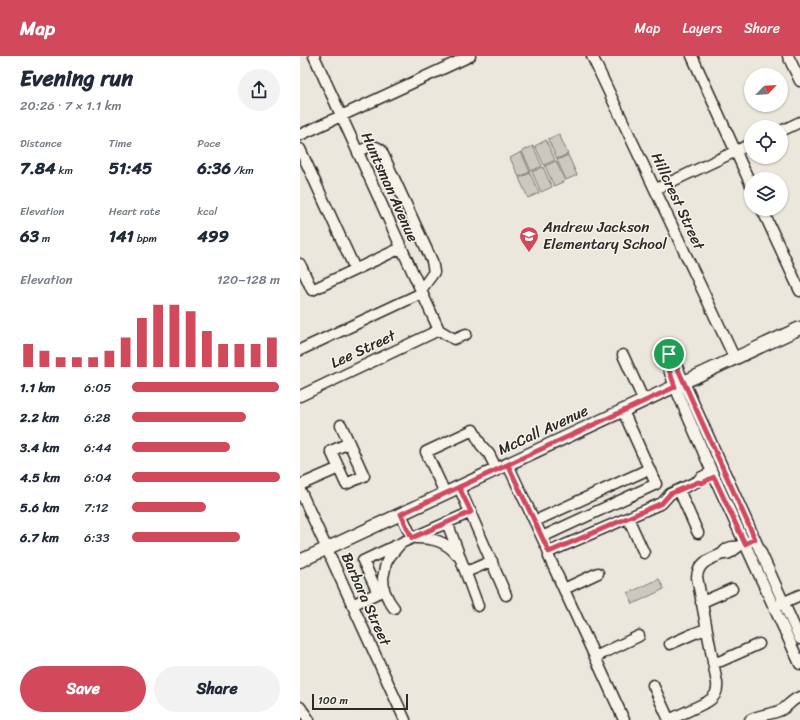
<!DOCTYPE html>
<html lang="en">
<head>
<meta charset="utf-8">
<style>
	:root { --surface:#fff; --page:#f2f2f3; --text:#1f2937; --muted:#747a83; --accent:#d1495b }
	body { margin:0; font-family:Sriracha,sans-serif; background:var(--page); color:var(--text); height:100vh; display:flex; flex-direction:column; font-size:15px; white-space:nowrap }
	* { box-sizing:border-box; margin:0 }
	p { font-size:13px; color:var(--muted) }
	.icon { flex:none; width:22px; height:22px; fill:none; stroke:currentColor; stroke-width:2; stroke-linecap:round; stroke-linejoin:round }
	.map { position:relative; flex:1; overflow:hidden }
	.drawer { display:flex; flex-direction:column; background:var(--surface); width:300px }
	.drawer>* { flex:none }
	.needle { width:26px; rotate:65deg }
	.buttons { position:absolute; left:444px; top:12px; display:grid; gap:8px }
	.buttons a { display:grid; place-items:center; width:44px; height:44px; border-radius:50%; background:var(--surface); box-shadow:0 1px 3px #0004; font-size:20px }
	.scale { position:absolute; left:12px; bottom:10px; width:96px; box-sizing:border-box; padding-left:4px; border:2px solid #2b2b2b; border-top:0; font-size:11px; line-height:14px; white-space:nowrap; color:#2b2b2b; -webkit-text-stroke:3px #f7f3e8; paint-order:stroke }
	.pin { position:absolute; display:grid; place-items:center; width:34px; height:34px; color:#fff; margin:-17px; border:2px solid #fff; border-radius:50%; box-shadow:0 1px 4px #0007 }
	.round { display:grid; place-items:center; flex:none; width:42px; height:42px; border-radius:21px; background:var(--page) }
	.head { display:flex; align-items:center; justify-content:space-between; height:68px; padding:0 20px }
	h1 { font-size:22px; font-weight:800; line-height:30px }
	.figures { display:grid; grid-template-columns:repeat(3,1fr); gap:6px; height:68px; padding:4px 20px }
	.figures div { display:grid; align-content:center }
	.figures b { font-size:17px; font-weight:800 }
	.figures small { font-size:11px; font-weight:400 }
	.figures p { font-size:11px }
	.chart { height:112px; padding:8px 20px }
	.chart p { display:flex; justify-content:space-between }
	.chart svg { width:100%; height:72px; margin-top:4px; stroke:var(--accent); stroke-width:6 }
	.button { display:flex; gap:8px; margin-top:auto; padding:8px 20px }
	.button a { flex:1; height:46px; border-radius:24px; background:var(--accent); color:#fff; font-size:16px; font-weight:800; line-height:46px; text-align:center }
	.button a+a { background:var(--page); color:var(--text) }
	ul { padding:0 20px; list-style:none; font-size:13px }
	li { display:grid; grid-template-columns:64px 48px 1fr; align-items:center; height:30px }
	li i { height:10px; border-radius:5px; background:var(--accent) }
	header { display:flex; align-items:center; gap:24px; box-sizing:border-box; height:56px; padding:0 20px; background:var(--accent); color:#fff }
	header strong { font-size:19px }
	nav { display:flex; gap:22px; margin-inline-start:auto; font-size:14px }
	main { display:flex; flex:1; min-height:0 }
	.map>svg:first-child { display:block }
</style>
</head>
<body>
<header>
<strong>Map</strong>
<nav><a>Map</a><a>Layers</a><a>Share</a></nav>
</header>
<main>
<section class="drawer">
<div class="head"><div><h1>Evening run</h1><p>20:26 · 7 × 1.1 km</p></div><a class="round"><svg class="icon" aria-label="share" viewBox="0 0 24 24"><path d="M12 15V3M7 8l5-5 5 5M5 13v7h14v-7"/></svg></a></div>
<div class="figures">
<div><p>Distance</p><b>7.84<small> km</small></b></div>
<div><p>Time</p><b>51:45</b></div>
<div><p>Pace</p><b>6:36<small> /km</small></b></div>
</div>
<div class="figures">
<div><p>Elevation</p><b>63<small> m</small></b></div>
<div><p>Heart rate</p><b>141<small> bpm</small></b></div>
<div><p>kcal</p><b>499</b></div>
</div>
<div class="chart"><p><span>Elevation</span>120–128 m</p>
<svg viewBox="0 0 160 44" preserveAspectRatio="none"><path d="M5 44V30M15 44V34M25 44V38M35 44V38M45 44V38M55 44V34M65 44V26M75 44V14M85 44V6M95 44V6M105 44V10M115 44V22M125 44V30M135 44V30M145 44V30M155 44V26"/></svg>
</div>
<ul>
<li><b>1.1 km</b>6:05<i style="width:99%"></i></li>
<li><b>2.2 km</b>6:28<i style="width:77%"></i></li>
<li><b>3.4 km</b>6:44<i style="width:66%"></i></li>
<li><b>4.5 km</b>6:04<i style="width:100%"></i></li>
<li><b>5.6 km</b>7:12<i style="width:50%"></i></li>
<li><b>6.7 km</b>6:33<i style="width:73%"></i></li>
</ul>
<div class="button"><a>Save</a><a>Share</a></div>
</section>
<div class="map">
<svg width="500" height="664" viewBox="0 0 500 664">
	<rect width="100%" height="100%" fill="#ebe7dd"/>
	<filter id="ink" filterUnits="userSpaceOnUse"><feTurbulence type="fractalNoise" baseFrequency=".025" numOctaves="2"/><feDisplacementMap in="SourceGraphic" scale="8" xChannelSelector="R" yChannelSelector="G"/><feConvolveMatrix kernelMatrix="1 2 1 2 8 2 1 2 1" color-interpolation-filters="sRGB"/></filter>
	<g filter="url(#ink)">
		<path fill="#cbc8bf" stroke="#7b7a75" d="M259 78 268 98 257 103 248 83Z
			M246 84 255 104 244 109 235 90Z
			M233 90 242 110 231 115 222 95Z
			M221 96 230 116 219 121 210 102Z
			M268 99 277 119 266 124 257 104Z
			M256 105 265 125 254 130 245 110Z
			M243 111 252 131 241 136 232 116Z
			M230 117 239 137 228 142 219 122Z
			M359 523 364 533 333 548 328 537Z"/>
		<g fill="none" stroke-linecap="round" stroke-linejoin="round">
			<defs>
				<path id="minor" d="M14 0 139 274
					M292 0 435 303
					M392 0 451 129
					M488 0 500 25
					M481 75 500 66
					M0 79 170 0
					M0 93 55 213
					M58 96C66 92 73 87 81 94L132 205 134 216 121 234
					M356 133 451 88
					M462 153 500 235
					M0 208 12 234 101 192
					M139 274 154 283 166 278
					M0 294 122 237
					M323 299 344 345
					M0 340 139 274
					M41 369 49 387
					M49 387 64 420 46 428 31 395Z
					M208 409 249 496
					M0 429 39 412
					M159 431 206 539
					M0 434 105 664
					M379 434 398 477
					M145 437 126 396 173 374 181 389 189 398 197 414
					M101 458 112 482
					M328 462 344 497
					M235 465 349 413
					M147 466 178 550
					M242 481 356 428 323 355
					M116 482C132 482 146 485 157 499
					M437 491C431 490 426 492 422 498 431 499 433 494 439 490 443 488 447 486 451 485
					M166 516 192 505
					M264 533 298 517
					M84 534 89 545 94 552
					M78 537 63 505 97 489
					M401 546 407 544 432 533
					M52 549 84 534 83 522 86 507 90 500 101 487 171 456
					M478 549 500 539
					M500 583 372 300 368 298 365 302 375 331 412 416 500 608
					M370 588 395 577 406 573
					M295 601 339 580
					M413 607 421 605 459 588
					M353 629 369 664
					M0 651 9 664
					M324 664 249 501V496L362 447 370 438 398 425 400 422 412 416
					M369 664 407 646C415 641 418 636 417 627L397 521C398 506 411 503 422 498
					M450 664C460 658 471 659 481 654 488 651 492 643 500 641"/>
				<path id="major" d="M0 505 500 272"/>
			</defs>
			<use href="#minor" stroke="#2b2b2b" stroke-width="13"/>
			<use href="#major" stroke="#2b2b2b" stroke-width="15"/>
			<use href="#minor" stroke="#f7f3e8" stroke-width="10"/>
			<use href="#major" stroke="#f7f3e8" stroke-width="12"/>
		</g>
	</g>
	<g fill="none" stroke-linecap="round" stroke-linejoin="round" filter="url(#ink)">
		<defs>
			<path id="route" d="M369 298 366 299 365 302 375 331 101 458 112 482 171 456 159 431 208 409 249 496 362 447 370 438 398 426 402 427 414 421 445 488 455 483 372 300 369 298"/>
		</defs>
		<use href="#route" stroke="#fff" stroke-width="8"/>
		<use href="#route" stroke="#d1495b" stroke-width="5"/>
	</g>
	<defs>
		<symbol id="school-pin" viewBox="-11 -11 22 30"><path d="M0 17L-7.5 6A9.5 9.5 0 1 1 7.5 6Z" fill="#d1495b" stroke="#f7f3e8"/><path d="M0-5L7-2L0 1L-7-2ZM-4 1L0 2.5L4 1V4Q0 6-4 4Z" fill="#fff"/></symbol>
	</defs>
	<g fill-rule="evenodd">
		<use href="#school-pin" x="218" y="169" width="22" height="30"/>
	</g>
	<g text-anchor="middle" stroke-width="3" stroke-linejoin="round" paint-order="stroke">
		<g font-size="15" fill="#2b2b2b" stroke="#f7f3e8">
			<text transform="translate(90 131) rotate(66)" y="5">Huntsman Avenue</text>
			<text transform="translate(378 145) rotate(65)" y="5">Hillcrest Street</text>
			<text transform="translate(63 293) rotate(-25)" y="5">Lee Street</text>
			<text transform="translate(243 374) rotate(-25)" y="5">McCall Avenue</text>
			<text transform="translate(66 543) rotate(66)" y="5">Barbara Street</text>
		</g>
		<g font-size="15" fill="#2b2b2b" stroke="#f7f3e8" text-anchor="start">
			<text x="243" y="176">Andrew Jackson<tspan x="243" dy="17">Elementary School</tspan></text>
		</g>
	</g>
</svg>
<div class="buttons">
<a><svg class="needle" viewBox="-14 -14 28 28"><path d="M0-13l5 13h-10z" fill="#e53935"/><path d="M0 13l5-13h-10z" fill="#747a83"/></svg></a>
<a><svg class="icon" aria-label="locate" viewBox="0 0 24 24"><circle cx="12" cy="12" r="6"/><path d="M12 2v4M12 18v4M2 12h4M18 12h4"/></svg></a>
<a><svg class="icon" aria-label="layers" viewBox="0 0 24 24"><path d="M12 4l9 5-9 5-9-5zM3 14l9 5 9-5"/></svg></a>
</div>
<div class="scale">100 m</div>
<div class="pin" style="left:369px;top:298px;background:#1e9e55"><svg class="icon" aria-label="arrive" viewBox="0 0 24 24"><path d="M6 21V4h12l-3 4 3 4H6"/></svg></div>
</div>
</main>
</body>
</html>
